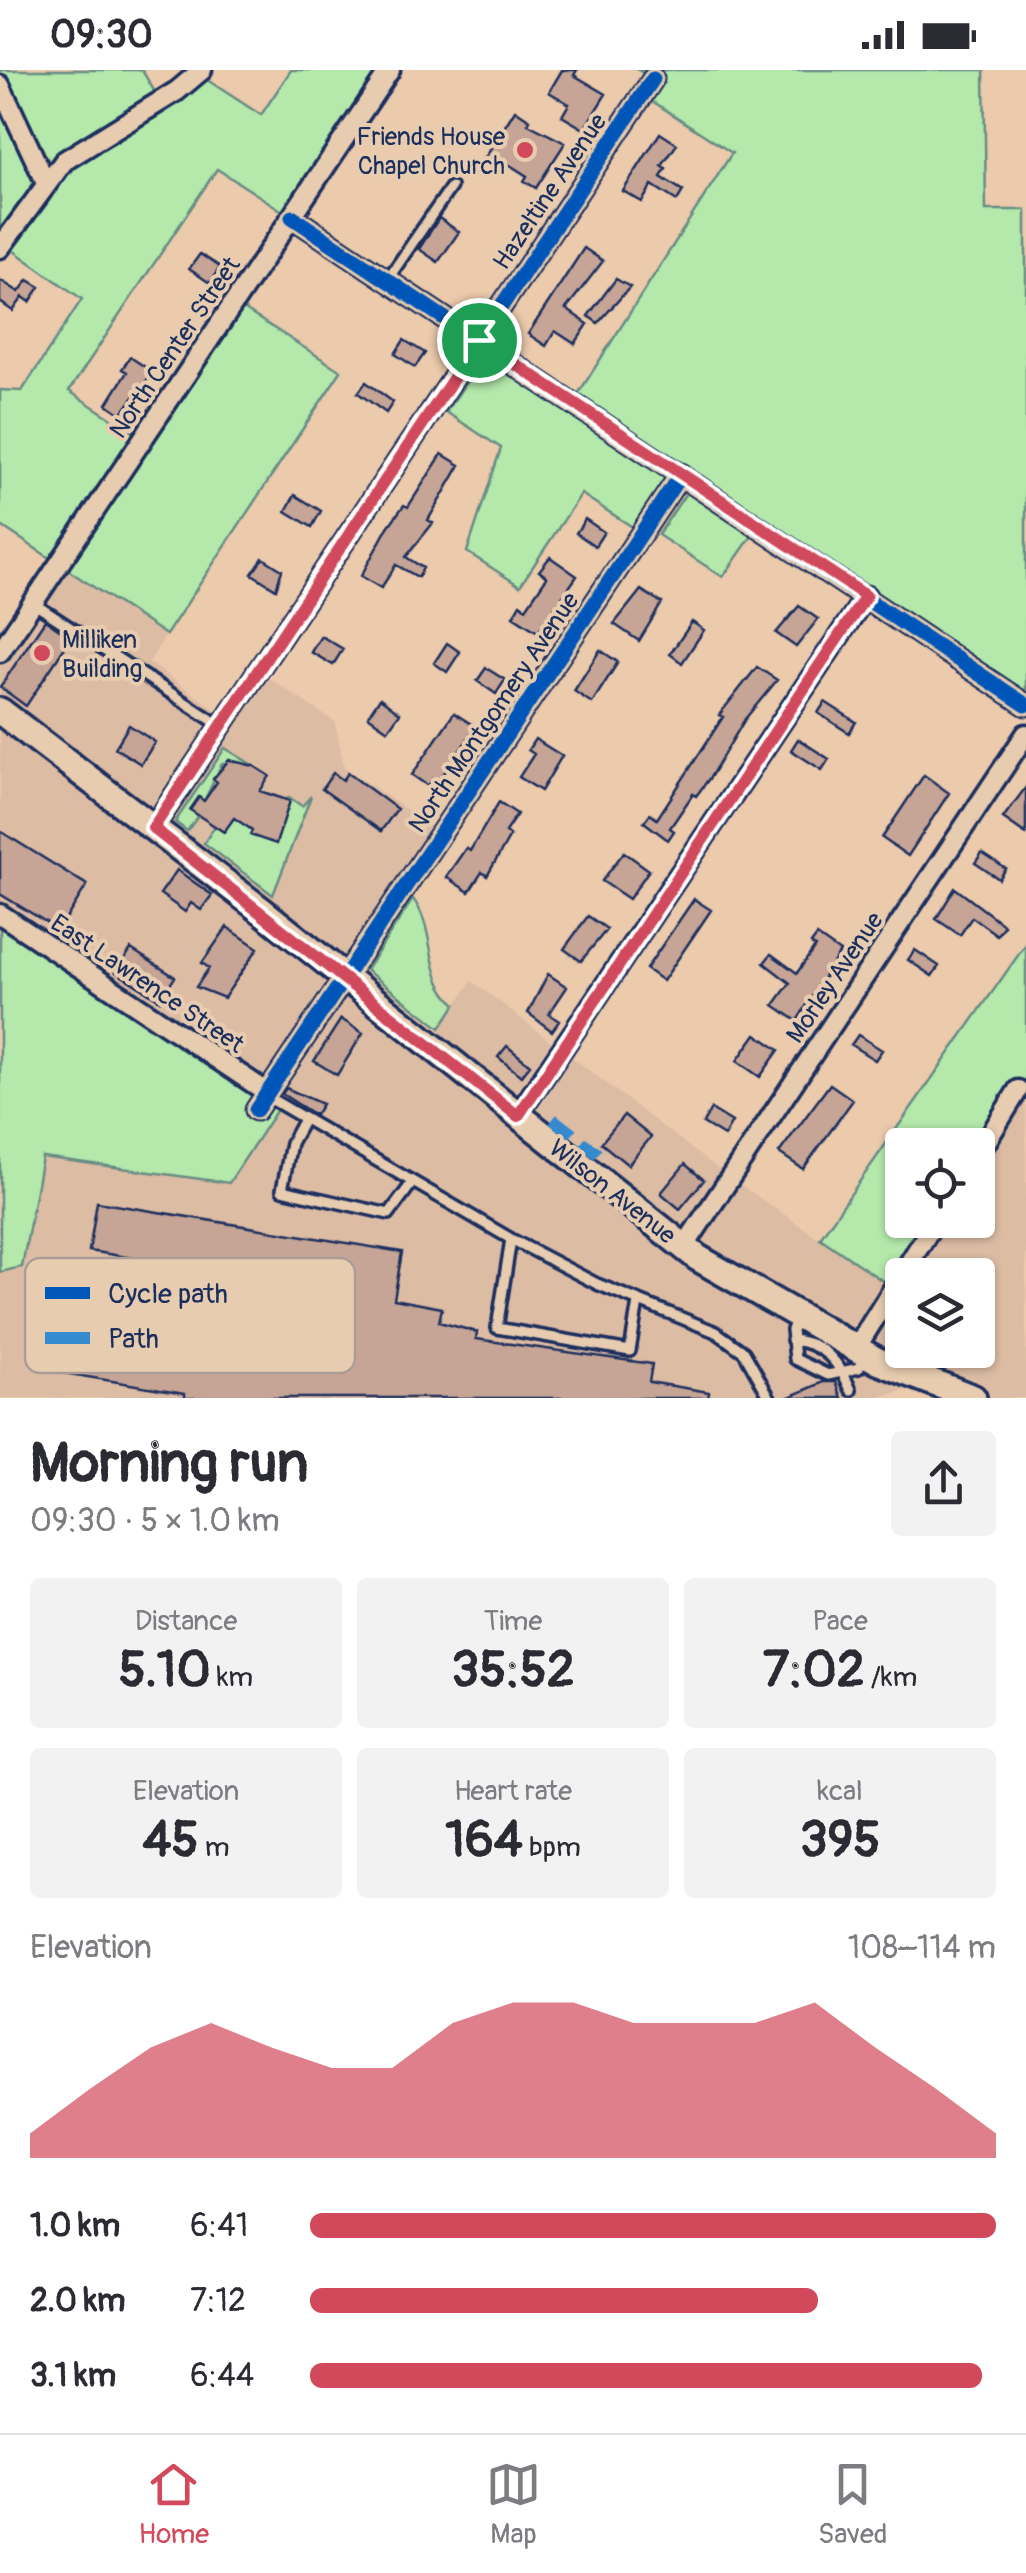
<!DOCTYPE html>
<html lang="en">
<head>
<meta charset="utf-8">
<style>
	:root { --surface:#fff; --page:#f2f2f3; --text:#2b2b33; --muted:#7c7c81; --line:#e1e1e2; --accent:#d1495b }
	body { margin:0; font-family:Pangolin,sans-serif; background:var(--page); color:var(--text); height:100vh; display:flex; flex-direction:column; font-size:38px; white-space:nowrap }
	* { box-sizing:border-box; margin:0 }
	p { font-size:32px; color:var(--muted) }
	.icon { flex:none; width:55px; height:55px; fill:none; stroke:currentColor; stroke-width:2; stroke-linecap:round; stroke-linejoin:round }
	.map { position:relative; height:1328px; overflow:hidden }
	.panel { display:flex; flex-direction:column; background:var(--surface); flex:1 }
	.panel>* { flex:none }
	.buttons { position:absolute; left:885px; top:1058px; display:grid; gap:20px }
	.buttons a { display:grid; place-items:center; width:110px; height:110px; border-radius:10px; background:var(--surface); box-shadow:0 2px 8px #0004; font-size:50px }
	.pin { position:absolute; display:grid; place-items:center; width:85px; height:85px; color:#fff; margin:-42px; border:5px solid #fff; border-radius:50%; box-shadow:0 2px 10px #0007 }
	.round { display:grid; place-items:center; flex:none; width:105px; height:105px; border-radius:10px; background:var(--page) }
	.headline { display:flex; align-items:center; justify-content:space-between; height:170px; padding:0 30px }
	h1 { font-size:55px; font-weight:700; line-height:75px }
	.stats { display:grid; grid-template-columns:repeat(3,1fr); gap:15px; height:170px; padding:10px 30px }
	.stats div { display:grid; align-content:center; border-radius:10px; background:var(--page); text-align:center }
	.stats b { font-size:50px; font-weight:700 }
	.stats small { font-size:28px; font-weight:400 }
	.stats p { font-size:28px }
	.chart { height:280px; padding:20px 30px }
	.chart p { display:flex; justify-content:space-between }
	.chart svg { width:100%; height:180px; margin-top:10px; fill:var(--accent); opacity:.7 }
	ul { padding:0 30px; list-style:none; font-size:32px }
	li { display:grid; grid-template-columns:160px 120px 1fr; align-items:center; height:75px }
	li i { height:25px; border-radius:12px; background:var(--accent) }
	.status { display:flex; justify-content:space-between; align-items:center; height:70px; padding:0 50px; background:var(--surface); direction:ltr }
	.status svg { height:28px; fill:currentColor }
	.menu { display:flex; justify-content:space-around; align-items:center; height:140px; border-top:2px solid var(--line); background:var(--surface); font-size:28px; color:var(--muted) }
	.menu a { display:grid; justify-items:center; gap:5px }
	.menu .current { color:var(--accent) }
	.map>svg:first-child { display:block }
</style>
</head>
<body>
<div class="status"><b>09:30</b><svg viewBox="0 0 49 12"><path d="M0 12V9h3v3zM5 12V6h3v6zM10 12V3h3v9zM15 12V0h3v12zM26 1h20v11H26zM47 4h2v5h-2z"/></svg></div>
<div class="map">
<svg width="1026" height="1328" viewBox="0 0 1026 1328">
	<rect width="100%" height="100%" fill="#eccaac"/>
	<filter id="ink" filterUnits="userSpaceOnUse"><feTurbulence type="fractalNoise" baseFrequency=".01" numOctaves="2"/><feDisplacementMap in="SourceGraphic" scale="20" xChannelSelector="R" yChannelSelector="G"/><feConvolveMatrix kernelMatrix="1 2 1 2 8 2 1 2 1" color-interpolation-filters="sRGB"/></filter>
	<g filter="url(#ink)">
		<path fill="#ddbca4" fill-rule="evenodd" d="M59 494 166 565 149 592 226 647 258 601 335 652 344 697 442 764 346 908 430 974 472 911 730 1108 893 1218 936 1150H978V1085L1018 1020 1026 1025V1328H973L931 1314 875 1328H0V1202L22 1197 42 1087 229 1113 0 844V582ZM902 1205H978V1280H902Z"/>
		<path fill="#b4e9ab" stroke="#688c84" stroke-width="2.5" d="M0 0H142L160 31 198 4 261 45 291 0H390L292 147 217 99 69 321 143 369 234 233 341 301 166 565 0 455V320L22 321 82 229 4 174 0 178Z
			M638 0H984L986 140H1026V635L682 405 642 463 581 424 520 516 467 482 501 378 446 342 487 282 573 332 732 83 643 25 653 9Z
			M690 417 756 460 723 507 658 465Z
			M225 678 254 696 251 701 243 693 222 694 204 731 198 728 191 739 199 745 187 761 175 752Z
			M311 726 273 825 204 773 215 756 224 762 232 746 252 759 251 765 276 773 286 730 289 727 302 736Z
			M413 829C437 860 424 909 456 934L440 958 366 900Z
			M0 844 280 1035 229 1113 42 1087 22 1197 0 1202Z
			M1026 874V1025L1019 1021 978 1075H902V1150H936L893 1218 820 1168Z"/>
		<path fill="#c7a596" stroke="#1b2f5e" stroke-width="2.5" d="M562 0H577L574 5 606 24 584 59 562 46 569 34 549 22Z
			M515 40 530 50 528 54 565 73 536 118 524 111 527 106 502 90 498 96 485 88Z
			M660 63 677 74 662 96 666 99 661 107 683 121 677 131 652 115 642 132 623 121Z
			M439 148 459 162 438 192 419 179Z
			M584 178 603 191 566 239 588 254 575 274 555 261 546 276 528 264Z
			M200 184 220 197 210 213 189 199Z
			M616 209 630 217 598 253 588 246Z
			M0 210 19 222 28 210 40 217 30 232 23 227 13 241 0 232Z
			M404 270 425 283 415 297 395 284Z
			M130 287 153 302 121 344 107 334 127 302 122 299Z
			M366 312 393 332 386 343 358 323Z
			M442 384 460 395 428 450 433 453 406 487 423 498 418 507 396 495 381 518 361 506 388 457 404 435 408 437Z
			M295 425 321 441 312 457 286 441Z
			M585 449 604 462 595 476 576 463Z
			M550 487 577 506 538 562 513 546 520 534 526 538 547 507 539 501Z
			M263 488 282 500 276 519 252 504Z
			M641 520 662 533 639 571 614 554Z
			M799 536 818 549 796 577 776 563Z
			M45 550 71 568 26 636 0 617Z
			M692 552 704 560 682 593 670 584Z
			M321 566 343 579 333 595 311 582Z
			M447 573 460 582 447 602 434 593Z
			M600 580 618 592 592 633 574 621Z
			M757 597 777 610 745 649 711 706 696 726 693 724 670 758 674 761 668 770 644 752 650 744 657 749 723 647 719 645Z
			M486 598 505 610 496 624 477 611Z
			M380 628 400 643 388 660 368 646Z
			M825 632 856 652 849 663 818 643Z
			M454 643 476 657 438 712 433 709 428 716 412 705Z
			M129 655 155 672 141 694 115 678Z
			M535 669 562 686 541 721 519 707 534 684 528 680Z
			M798 669 829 689 822 700 791 680Z
			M229 690 254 696 270 706 260 721 290 731 276 774 250 765 252 760 234 748 224 762 190 740 199 727 204 731 217 712 213 709Z
			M333 703 343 710 348 703 397 739 381 761 322 719Z
			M924 705 949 723 908 786 882 768Z
			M1026 717V764L1003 748Z
			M499 732 517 744 505 762 510 766 487 806 482 802 469 822 446 807 466 778 470 781Z
			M0 761 87 815 59 860 0 824Z
			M624 782 649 800 629 829 602 811Z
			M982 783 1006 799 999 809 975 793Z
			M177 800 212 825 201 840 191 833 185 842 160 824Z
			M955 818 1004 855 997 865 972 847 960 865 936 849Z
			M694 829 711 840 663 911 646 899Z
			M588 846 607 859 581 891 564 879Z
			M227 857 258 878 224 928 196 917 209 898 202 893Z
			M817 866 840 882 797 951 774 935 790 913 764 893 771 884 797 903 815 877 811 874Z
			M131 879 175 907 160 930 116 902Z
			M915 880 939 896 932 906 908 890Z
			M548 904 567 917 549 944 559 951 552 961 528 943Z
			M341 949 363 963 337 1005 314 991Z
			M756 964 779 980 760 1007 737 991Z
			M858 965 882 980 875 990 851 975Z
			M507 976 530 995 521 1006 498 987Z
			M830 1014 853 1030 803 1099 779 1083Z
			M286 1018 322 1034 315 1045 282 1024Z
			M711 1039 732 1052 724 1066 703 1053Z
			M624 1045 651 1067 628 1095 601 1073Z
			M685 1094 704 1110 680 1139 661 1123Z
			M97 1132 402 1182 394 1229 442 1238 439 1252 477 1262 476 1269 652 1294 649 1312 709 1322 708 1328H185V1323L57 1302 65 1258 127 1266 140 1189 89 1181Z
			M824 1312H836L842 1328H787Z"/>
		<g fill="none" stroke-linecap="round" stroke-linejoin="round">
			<defs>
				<path id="service" d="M387 210 451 117
					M33 533 221 656
					M266 1026 511 1169 597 1214 716 1262 744 1282 770 1328
					M303 1051 291 1073 282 1120 389 1144 412 1113
					M511 1169 497 1258 630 1281 638 1232
					M886 1230 902 1240
					M797 1248 792 1260 795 1289 828 1305 859 1298 865 1286
					M792 1270C824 1273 839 1292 851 1320"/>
				<path id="minor" d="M0 15 45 111
					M292 147 1026 635
					M0 178 64 91 177 21 202 0
					M0 582 390 0
					M153 758 653 9
					M0 844 268 1023
					M256 1040 681 404
					M518 1045 866 526
					M978 1085 1018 1020
					M684 1177 1026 664
					M856 1278 936 1150"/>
				<path id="secondary" d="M0 641 261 840 698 1188 878 1291 973 1328"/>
			</defs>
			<use href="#service" stroke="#1b2f5e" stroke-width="16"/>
			<use href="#minor" stroke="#1b2f5e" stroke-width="25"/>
			<use href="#secondary" stroke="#1b2f5e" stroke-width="32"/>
			<use href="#service" stroke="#e7ccaf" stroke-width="9"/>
			<use href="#minor" stroke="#e7ccaf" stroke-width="18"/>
			<use href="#secondary" stroke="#e7ccaf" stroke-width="25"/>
			<path stroke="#368acf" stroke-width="12" stroke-dasharray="25 12" stroke-linecap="butt" d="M553 1049 598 1084"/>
			<defs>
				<path id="cycleway" d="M292 147 1026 635
					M153 758 653 9
					M256 1040 681 404"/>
			</defs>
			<use href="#cycleway" stroke="#e7ccaf" stroke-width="21"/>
			<use href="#cycleway" stroke="#0057b8" stroke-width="15"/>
		</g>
	</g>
	<g fill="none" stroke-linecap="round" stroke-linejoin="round" filter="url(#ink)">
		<defs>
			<path id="route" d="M479 270 866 526 518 1046 153 758Z"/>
		</defs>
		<use href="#route" stroke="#fff" stroke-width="20"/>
		<use href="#route" stroke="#d1495b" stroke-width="12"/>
	</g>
	<g fill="#d1495b" stroke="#e7ccaf" stroke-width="4">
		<circle cx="525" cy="80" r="10"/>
		<circle cx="42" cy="583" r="10"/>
	</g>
	<g text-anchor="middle" stroke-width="8" stroke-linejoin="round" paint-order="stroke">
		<g font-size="25" fill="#1b2f5e" stroke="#e7ccaf" text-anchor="end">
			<text x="505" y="75">Friends House<tspan x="505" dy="29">Chapel Church</tspan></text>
			<text x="62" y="578" text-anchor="start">Milliken<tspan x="62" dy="29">Building</tspan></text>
		</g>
		<g font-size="25" fill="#1b2f5e" stroke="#e7ccaf">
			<text transform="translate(549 121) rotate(-56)" y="9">Hazeltine Avenue</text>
			<text transform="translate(174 277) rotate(-56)" y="9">North Center Street</text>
			<text transform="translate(493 642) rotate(-56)" y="9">North Montgomery Avenue</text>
			<text transform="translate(834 907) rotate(-56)" y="9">Morley Avenue</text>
			<text transform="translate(148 913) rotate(34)" y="9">East Lawrence Street</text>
			<text transform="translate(613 1121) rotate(38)" y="9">Wilson Avenue</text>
		</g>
	</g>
	<rect x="25" y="1188" width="330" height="115" rx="15" fill="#e7ccaf" stroke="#aa9d97" stroke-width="2.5"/>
	<rect x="45" y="1217" width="45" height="12" fill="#0057b8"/>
	<rect x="45" y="1262" width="45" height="12" fill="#368acf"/>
	<g font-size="28" fill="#1b2f5e">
		<text x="108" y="1233">Cycle path</text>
		<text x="108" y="1278">Path</text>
	</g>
</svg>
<div class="buttons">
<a><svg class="icon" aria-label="locate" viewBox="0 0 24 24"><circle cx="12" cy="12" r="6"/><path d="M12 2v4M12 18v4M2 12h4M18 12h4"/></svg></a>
<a><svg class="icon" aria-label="layers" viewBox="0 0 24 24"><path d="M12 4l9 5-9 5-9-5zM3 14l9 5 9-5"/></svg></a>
</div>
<div class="pin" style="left:479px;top:270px;background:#1e9e55"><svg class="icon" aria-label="arrive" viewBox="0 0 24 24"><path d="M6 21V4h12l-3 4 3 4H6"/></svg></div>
</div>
<section class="panel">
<div class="headline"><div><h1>Morning run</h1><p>09:30 · 5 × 1.0 km</p></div><a class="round"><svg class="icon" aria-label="share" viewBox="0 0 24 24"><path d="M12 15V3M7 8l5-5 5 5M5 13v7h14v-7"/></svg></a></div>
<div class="stats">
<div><p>Distance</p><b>5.10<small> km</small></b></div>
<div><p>Time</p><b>35:52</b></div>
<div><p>Pace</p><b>7:02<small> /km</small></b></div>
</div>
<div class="stats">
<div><p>Elevation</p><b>45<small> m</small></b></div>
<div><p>Heart rate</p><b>164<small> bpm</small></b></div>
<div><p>kcal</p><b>395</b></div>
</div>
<div class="chart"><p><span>Elevation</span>108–114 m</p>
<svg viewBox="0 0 160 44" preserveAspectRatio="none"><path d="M0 44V38L10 27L20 17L30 11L40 17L50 22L60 22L70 11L80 6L90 6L100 11L110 11L120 11L130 6L140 17L150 27L160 38V44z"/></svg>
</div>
<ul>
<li><b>1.0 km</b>6:41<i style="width:100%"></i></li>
<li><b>2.0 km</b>7:12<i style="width:74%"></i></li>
<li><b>3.1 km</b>6:44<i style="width:98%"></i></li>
</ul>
</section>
<nav class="menu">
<a class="current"><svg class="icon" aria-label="home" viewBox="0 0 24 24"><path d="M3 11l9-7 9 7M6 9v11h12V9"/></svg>Home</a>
<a><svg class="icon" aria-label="map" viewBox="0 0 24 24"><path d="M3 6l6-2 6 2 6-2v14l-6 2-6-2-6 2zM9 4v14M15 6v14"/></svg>Map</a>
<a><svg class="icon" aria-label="saved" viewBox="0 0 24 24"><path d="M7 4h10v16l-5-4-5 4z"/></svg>Saved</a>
</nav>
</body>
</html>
